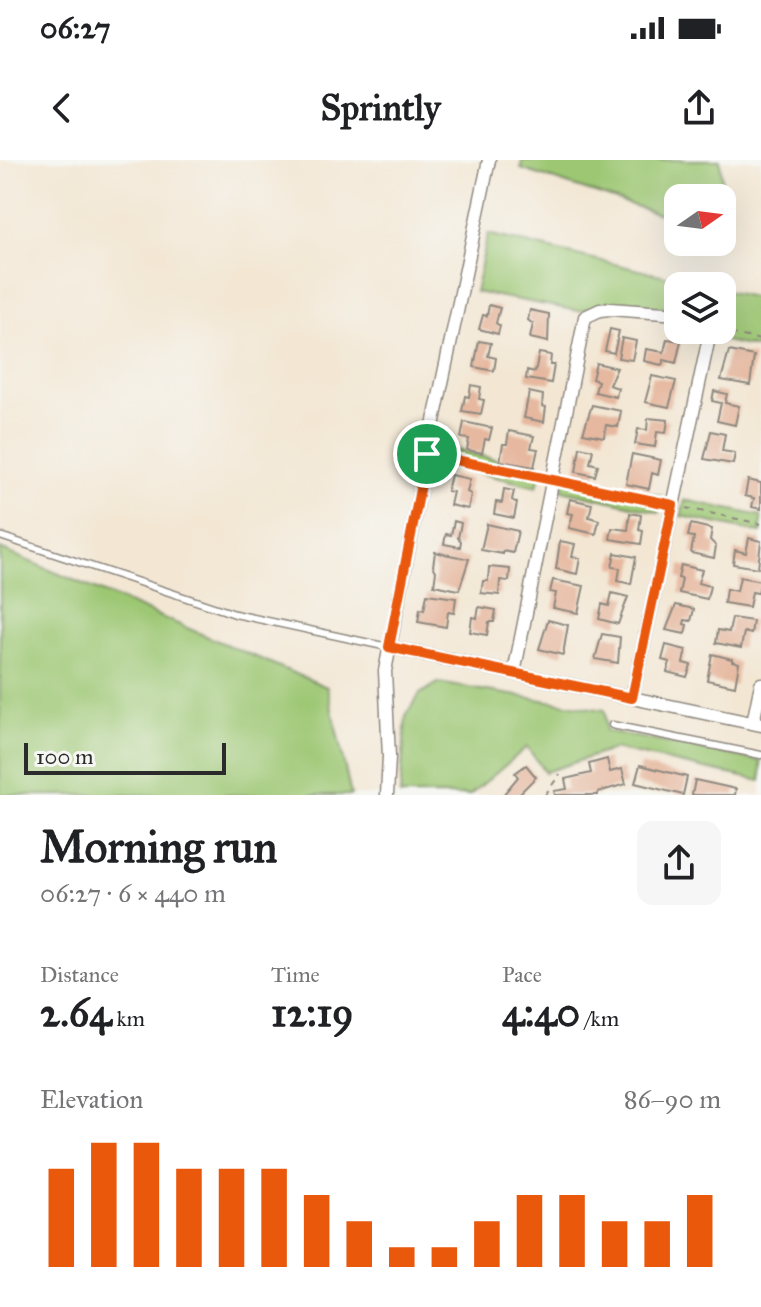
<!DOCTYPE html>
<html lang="en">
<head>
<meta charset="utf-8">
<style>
	:root { --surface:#fff; --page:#f6f6f6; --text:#202124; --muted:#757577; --accent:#ea580c }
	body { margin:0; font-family:"IM FELL Great Primer",serif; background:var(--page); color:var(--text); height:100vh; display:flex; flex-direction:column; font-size:30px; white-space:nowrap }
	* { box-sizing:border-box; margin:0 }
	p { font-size:26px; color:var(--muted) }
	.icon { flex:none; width:44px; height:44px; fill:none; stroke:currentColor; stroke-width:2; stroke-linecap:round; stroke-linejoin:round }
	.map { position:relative; height:635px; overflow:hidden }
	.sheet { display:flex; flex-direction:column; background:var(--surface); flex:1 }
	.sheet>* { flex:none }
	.needle { width:52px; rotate:76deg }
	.tools { position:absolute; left:664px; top:24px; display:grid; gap:16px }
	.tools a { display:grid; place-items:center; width:72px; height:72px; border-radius:16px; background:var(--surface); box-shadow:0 8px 32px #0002; font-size:40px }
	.scale { position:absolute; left:24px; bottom:20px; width:202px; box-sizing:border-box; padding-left:8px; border:4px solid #2b2b2b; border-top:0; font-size:22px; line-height:28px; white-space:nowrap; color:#2b2b2b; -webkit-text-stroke:6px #f6f6f2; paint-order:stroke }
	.pin { position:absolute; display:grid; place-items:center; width:68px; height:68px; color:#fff; margin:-34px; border:4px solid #fff; border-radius:50%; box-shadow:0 2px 8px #0007 }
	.round { display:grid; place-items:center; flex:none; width:84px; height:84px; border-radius:16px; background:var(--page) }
	.headline { display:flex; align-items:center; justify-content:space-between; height:136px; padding:0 40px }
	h1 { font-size:44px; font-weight:700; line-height:60px }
	.metrics { display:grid; grid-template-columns:repeat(3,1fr); gap:12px; height:136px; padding:8px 40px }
	.metrics div { display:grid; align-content:center }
	.metrics b { font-size:40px; font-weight:700 }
	.metrics small { font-size:22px; font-weight:400 }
	.metrics p { font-size:22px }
	.chart { height:224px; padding:16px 40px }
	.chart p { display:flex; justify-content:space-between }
	.chart svg { width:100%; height:144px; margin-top:8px; stroke:var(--accent); stroke-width:6 }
	.status { display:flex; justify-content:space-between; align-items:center; height:56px; padding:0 40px; background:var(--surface); direction:ltr }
	.status svg { height:22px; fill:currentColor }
	header { display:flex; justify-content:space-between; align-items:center; height:104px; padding:0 40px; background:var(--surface); font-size:36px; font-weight:700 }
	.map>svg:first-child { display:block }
</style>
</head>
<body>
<div class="status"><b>06:27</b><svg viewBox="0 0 49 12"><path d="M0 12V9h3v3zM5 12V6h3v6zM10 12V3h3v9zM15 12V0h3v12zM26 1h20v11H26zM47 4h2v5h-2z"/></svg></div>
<header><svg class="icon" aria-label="back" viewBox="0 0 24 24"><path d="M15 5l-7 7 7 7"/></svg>Sprintly<svg class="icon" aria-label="share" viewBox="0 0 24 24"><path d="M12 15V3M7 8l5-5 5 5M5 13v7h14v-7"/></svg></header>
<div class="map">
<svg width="761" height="635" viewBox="0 0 761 635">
	<rect width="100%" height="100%" fill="#f6f6f2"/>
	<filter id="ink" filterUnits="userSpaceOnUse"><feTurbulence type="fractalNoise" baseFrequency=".0125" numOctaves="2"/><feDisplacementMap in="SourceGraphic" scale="16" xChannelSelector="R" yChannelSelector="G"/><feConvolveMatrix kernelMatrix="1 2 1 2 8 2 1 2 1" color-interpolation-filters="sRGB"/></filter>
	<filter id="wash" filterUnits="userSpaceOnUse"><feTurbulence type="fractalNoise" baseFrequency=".006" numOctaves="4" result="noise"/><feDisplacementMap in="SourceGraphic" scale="32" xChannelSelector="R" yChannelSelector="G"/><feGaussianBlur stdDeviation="1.8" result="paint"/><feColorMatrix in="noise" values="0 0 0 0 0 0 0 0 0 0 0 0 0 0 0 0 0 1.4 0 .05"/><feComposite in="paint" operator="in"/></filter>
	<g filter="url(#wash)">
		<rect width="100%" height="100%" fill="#f3e7d4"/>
		<path fill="#9dc773" stroke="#64794f" stroke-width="2" d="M522 0H720L727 76 722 75V38H678V60L521 9Z
			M488 74 707 126H678V150L609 142 579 151 475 132Z
			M722 130 761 139V189L715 179 714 170H722Z
			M444 287 541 310 537 327 440 304Z
			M565 315 662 336 659 352 562 330Z
			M685 340 761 356V373L681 356Z
			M0 389 327 527 351 635H0Z
			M438 523 605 550 606 571 761 601V621L614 589 545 612 527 587 470 635H400L406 556 420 534Z"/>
		<g id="blocks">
			<path fill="#e6b89f" d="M489 145 500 148 496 163 500 166 498 174 479 169 483 155 487 156Z
				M530 150 549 154 548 182 530 178 533 164 528 160Z
				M610 169 619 171 614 193 605 191Z
				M622 178 636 181 632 200 618 198Z
				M667 179 681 181 676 203 664 200 662 205 644 201 646 189 664 192Z
				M479 181 491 183 488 196 496 198 494 211 474 207Z
				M729 191 754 196 750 225 721 220Z
				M539 193 551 195 550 205H554L551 223 526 219 527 210 535 212Z
				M596 203 617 208 609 225 618 228 616 237 595 232 598 221 592 219Z
				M652 216 676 221 669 247 645 242Z
				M471 225 481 227 479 239 484 240 481 254 462 251 465 236 469 237Z
				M714 231 727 234 725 243 739 246 735 265 717 261 721 243 712 241Z
				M529 232 543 235 542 246 546 247 544 262 524 258Z
				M592 245 621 251 618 267 606 265 604 277 583 273Z
				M648 258 668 260 666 273 657 272 655 287 635 284 638 269 647 270Z
				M464 262 492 268 489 280 485 279 482 293 467 290 469 279 461 278Z
				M509 271 534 276 531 288 538 289 534 307 500 301 503 284H507Z
				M711 271 725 274 722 291 735 293 733 304 704 299Z
				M580 287 593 290 590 303 598 305 595 316 576 312Z
				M632 294 661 300 658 315 652 313 649 329 626 324Z
				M451 315 470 319 467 332 471 334 468 349 450 345 453 332 447 331Z
				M748 320 761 323V349L752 347 754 338 745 336Z
				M504 329 514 331 512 340 517 343 514 358 494 354 496 342 502 343Z
				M570 339 592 344 589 357 599 360 596 374 569 368 573 354 567 353Z
				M630 353 641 355 639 370 643 371 641 384 610 379 612 368 628 370Z
				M454 361 461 363 458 378 461 381 460 387 444 384 446 374 451 375Z
				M487 364 518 371 513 393 503 391V394L481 390Z
				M691 364 712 369 710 380 716 386 714 398 691 393 694 377 688 376Z
				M749 378 761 381 758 408 733 404 735 390 746 393Z
				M560 381 575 384 572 397 580 398 577 414 556 409Z
				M435 392 469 399 459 430 434 425 436 411 433 406Z
				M615 393 636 397 631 424 618 421 620 408 612 407Z
				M681 405 702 410 698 423 710 426 707 439 679 433 682 419 678 418Z
				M489 407 510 409 509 421 500 420 499 435 481 433 483 421H488Z
				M740 417 761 421 758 433 752 432 749 447 724 443 726 429 737 431Z
				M553 420 584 426 578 453 553 448 556 433 550 432Z
				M612 433 628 437 618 464 599 459 602 444 609 446Z
				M427 434 456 438 454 453 448 452 446 467 418 462 420 449 424 450Z
				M676 445 694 449 691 461 685 460 684 464 687 465 685 474 666 470Z
				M479 447 496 450 494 462H489L487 475 470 472 472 457 477 458Z
				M732 458 753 461 751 474 744 472 741 488 716 483 718 470 729 472Z
				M548 460 568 465 563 495 539 489Z
				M602 474 620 477 618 503 595 499Z
				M666 485 686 490 683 503 691 505 687 517 667 512 670 502 662 500Z
				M712 494 732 499V501L739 503 735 526 707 520Z
				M607 599 610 612 622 609 626 624 598 632V635H555L554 631 567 629 565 619 591 613 589 604Z
				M526 605 536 617 518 635H503L518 617 515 613Z
				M640 605 687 617 683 635 635 623Z
				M695 620 736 629 735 635H692Z"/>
		</g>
	</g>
	<g filter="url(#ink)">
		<use href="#blocks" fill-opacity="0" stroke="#8f8980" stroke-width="2"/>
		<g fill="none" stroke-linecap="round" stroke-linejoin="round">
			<defs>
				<path id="lane" d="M0 376 235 454 388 487
					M612 565 761 595"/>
				<path id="street" d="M389 487 761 565
					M514 513 585 157 600 150 610 149 678 154
					M632 538 708 182 703 170
					M753 563 761 524
					M387 635 389 597 385 511 427 294 489 0"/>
			</defs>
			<use href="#lane" stroke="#8f8980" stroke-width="9"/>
			<use href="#street" stroke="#8f8980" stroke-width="15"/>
			<path stroke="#8f8980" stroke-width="2" stroke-dasharray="6 6" stroke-linecap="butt" d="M719 171 761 180
				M440 297 539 318
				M565 323 660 343
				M686 348 761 364
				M545 635 560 614"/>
			<use href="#lane" stroke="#fff" stroke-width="6"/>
			<use href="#street" stroke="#fff" stroke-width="12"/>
		</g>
	</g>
	<g fill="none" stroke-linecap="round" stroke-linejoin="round" filter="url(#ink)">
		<defs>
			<path id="route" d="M427 294 673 345 632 538 389 487Z"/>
		</defs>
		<use href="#route" stroke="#fff" stroke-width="16"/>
		<use href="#route" stroke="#ea580c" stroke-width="10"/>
	</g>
</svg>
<div class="tools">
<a><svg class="needle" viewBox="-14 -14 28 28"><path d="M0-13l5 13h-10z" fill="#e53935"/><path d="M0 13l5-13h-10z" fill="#757577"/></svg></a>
<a><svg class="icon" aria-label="layers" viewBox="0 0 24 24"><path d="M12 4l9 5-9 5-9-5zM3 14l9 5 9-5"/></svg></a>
</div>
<div class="scale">100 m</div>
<div class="pin" style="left:427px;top:294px;background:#1e9e55"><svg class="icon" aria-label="arrive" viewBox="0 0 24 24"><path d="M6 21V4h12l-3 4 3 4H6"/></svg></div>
</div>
<section class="sheet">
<div class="headline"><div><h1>Morning run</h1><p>06:27 · 6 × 440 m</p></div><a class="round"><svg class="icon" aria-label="share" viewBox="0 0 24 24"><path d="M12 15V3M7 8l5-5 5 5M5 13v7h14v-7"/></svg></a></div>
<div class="metrics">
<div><p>Distance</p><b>2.64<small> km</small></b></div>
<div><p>Time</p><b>12:19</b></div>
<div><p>Pace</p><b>4:40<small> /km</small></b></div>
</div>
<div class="chart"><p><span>Elevation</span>86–90 m</p>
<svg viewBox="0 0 160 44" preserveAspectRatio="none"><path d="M5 44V14M15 44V6M25 44V6M35 44V14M45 44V14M55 44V14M65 44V22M75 44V30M85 44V38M95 44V38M105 44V30M115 44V22M125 44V22M135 44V30M145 44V30M155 44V22"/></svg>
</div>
</section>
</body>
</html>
